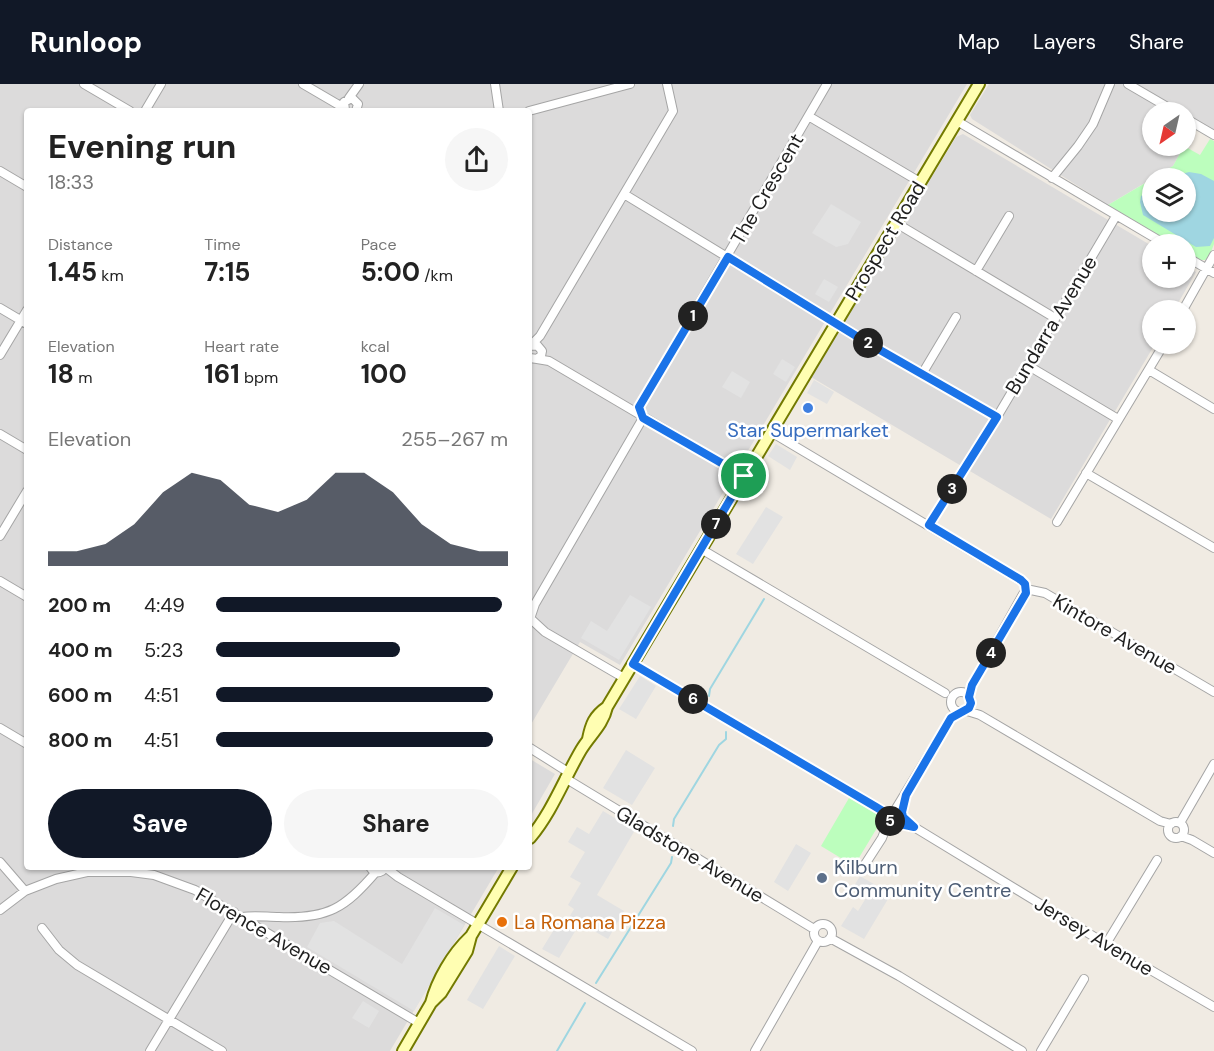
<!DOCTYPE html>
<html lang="en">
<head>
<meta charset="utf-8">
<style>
	:root { --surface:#fff; --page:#f6f6f6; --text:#222; --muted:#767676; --accent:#111827 }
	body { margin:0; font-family:"DM Sans",sans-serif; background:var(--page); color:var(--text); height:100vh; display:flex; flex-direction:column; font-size:22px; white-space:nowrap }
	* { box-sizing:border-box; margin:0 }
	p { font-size:20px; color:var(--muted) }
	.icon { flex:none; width:33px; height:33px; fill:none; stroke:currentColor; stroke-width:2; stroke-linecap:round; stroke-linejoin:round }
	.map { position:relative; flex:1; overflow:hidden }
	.side { position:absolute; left:24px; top:24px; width:508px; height:762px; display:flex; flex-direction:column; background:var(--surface); border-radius:6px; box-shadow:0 2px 4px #0004 }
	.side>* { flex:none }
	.needle { width:39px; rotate:214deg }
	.buttons { position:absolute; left:1142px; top:18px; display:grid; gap:12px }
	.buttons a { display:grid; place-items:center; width:54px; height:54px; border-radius:50%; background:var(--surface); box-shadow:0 2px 4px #0004; font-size:30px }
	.pin { position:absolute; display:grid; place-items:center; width:51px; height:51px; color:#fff; margin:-26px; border:3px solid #fff; border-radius:50%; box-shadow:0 2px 6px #0007 }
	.km { position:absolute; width:30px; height:30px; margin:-15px; border-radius:50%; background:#222; color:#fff; font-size:16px; line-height:30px; text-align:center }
	.round { display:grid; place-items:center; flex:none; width:63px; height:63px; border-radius:32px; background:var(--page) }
	.head { display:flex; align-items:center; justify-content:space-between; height:102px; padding:0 24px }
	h1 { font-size:33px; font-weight:700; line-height:45px }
	.stats { display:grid; grid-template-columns:repeat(3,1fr); gap:9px; height:102px; padding:6px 24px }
	.stats div { display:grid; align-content:center }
	.stats b { font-size:26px; font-weight:700 }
	.stats small { font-size:16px; font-weight:400 }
	.stats p { font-size:16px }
	.chart { height:168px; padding:12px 24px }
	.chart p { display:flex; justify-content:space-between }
	.chart svg { width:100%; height:108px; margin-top:6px; fill:var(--accent); opacity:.7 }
	.cta { display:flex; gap:12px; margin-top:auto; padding:12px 24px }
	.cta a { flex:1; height:69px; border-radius:36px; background:var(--accent); color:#fff; font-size:24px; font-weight:700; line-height:69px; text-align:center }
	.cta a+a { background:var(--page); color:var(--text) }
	ul { padding:0 24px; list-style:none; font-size:20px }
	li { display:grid; grid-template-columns:96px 72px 1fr; align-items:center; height:45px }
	li i { height:15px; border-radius:8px; background:var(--accent) }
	header { display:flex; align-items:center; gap:36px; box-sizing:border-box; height:84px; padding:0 30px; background:var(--accent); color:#fff }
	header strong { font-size:28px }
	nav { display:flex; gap:33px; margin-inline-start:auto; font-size:21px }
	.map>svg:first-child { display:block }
</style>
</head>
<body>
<header>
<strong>Runloop</strong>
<nav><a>Map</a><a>Layers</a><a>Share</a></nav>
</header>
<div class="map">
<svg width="1214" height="967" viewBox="0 0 1214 967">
	<rect width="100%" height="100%" fill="#f0ebe3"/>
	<path fill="#dcdbdb" d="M0 0H967L620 581 580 558 530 642V27H27V783H499L390 967H0Z
		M989 0H1214V46L1198 37 1185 60V28H1152V62H1184L1173 82 1108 121 972 35 970 31Z
		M963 50 1152 162V194H1185V182L1196 188 1174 226H1152V260H1155L1051 435 811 293 956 53Z
		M530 675 555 690 530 733Z"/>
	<path fill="#bcfebd" d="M1210 55 1214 57V160L1209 173 1205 176H1200L1185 167V160H1174L1108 121 1152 95V128H1185V94H1152L1173 82 1184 62 1200 71Z
		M849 714 883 734 854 782 821 762Z"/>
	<path fill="#e2e2e2" d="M831 120 861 138 848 160 836 163 812 149Z
		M824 195 838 203 829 218 815 210Z
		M782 275 795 283 786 298 773 290Z
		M732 287 750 298 741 314 722 303Z
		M814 296 834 308 827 320 807 309Z
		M776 360 797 373 790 386 768 372Z
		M766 423 783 433 753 480 736 470Z
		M630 511 651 523 619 576 581 554 591 537 607 547Z
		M640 592 656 602 636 635 619 625Z
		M626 666 655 684 632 721 603 704Z
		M603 727 635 746 597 811 624 827 608 855 580 839 559 874 542 865 558 839 564 842 574 825 568 821 581 799 570 793 585 768 568 758 577 743 589 750Z
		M796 760 811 769 788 807 774 798Z
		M860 792 891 810 864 855 841 842 853 823 858 827 866 814 856 807 858 804 854 802Z
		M435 824 464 841 414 927 307 863 320 839 334 837 402 880Z
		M499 862 515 872 483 925 467 916Z
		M363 917 379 927 369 944 352 934Z"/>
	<path fill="#9fd6e1" d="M1189 88 1201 90 1214 97V154L1210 162 1196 163 1143 131 1140 118 1141 112 1152 105V128H1185V94H1168Z"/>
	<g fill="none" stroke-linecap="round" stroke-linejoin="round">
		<path stroke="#9fd6e1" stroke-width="2" d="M709 612 710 605 764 515
			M673 742 674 735 719 661 726 655V648
			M596 899 671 779 672 773
			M557 967 585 919"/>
		<defs>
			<path id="minor" d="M84 0 130 27
				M303 0 344 24
				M495 0 499 27
				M1128 0 1176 28
				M349 14 359 0
				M345 26 344 18 352 14 358 20 356 27
				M145 27 161 0
				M529 27 630 0
				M810 33 920 98
				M1185 34 1214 51
				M957 37 1165 160
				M0 87 27 103
				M1052 94 1078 62 1093 40 1110 0
				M624 110 866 258 997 333
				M896 139 1055 234
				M1185 172 1214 189
				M976 187 1009 132
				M0 224 27 240
				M1183 226 1214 171
				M531 261 540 252 673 27 667 0
				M0 271 27 226
				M530 274 537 275 541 272 542 267 537 261 530 262
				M537 275 549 277 744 392
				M1027 281 1118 335
				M1149 286 1214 325
				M922 290 956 233
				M771 348 1021 497 1025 500 1026 505 1045 509 1214 608
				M0 350 27 366
				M1086 389 1214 464
				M1057 438 1164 260
				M929 441 997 333 1116 132
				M0 452 27 407
				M701 465 945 609
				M0 497 27 513
				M531 532 535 520 643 334 639 323 827 0
				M532 536 545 548 624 594
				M633 580 889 731
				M951 618a10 10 0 1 1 20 0a10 10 0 1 1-20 0Z
				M969 613 972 601 1026 505
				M967 627 980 631 1160 737 1171 740
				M0 644 27 660
				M530 664 568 688
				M565 694 814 845
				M895 726 951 634
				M890 729 888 734 891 738 896 741 901 738 904 717
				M903 733 914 743 1106 860 1214 923
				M1168 746a8 8 0 1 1 16 0a8 8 0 1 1-16 0Z
				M1180 739 1214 680
				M1181 752 1192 756 1214 769
				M0 778 25 807
				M370 783C373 788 377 790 382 787L385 783
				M385 783 398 793 692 967
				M862 785 882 754 889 736
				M0 826 25 807 56 795 87 788H131L154 791 195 806 419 939
				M242 833C255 831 267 833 279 833 328 835 345 824 376 788
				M814 849a9 9 0 1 1 18 0a9 9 0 1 1-18 0Z
				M42 844 59 866 77 881 222 967
				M830 854 899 892 1022 967
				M1106 860 1157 776
				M150 967 234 828
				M755 967 818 857
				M1041 967 1084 895"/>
			<path id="secondary" d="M588 655C591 640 594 632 607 623
				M530 754C552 728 564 695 581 666 590 651 603 641 607 623L979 0
				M431 919C437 896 452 870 470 853
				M403 967 431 919 441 909 467 867 471 852 512 783"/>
		</defs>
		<use href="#minor" stroke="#a5a5a5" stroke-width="10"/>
		<use href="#secondary" stroke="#737a00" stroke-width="14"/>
		<use href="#minor" stroke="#fff" stroke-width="8"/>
		<use href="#secondary" stroke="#fffeb2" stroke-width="10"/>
	</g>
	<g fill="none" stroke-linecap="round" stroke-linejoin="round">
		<defs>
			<path id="route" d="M728 173 866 258 997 333 929 441 1021 496 1025 500 1026 509 972 601 969 613 971 619 969 624 951 634 906 711 902 728 903 733 914 743 891 738 889 731 876 723 633 580 744 392 643 334 639 323Z"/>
		</defs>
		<use href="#route" stroke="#fff" stroke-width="12"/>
		<use href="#route" stroke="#1a73e8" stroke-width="8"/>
	</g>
	<circle fill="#3f7fe0" stroke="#fff" stroke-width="2" cx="808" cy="324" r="6"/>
	<circle fill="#5c6f8a" stroke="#fff" stroke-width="2" cx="822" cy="794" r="6"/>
	<circle fill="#e8710a" stroke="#fff" stroke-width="2" cx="502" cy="838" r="6"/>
	<g text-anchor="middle" stroke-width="5" stroke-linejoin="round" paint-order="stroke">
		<g font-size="20" fill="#1e1e1e" stroke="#fff">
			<text transform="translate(767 105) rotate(-60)" y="7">The Crescent</text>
			<text transform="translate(885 157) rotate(-59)" y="7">Prospect Road</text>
			<text transform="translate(1051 241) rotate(-59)" y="7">Bundarra Avenue</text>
			<text transform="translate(1115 550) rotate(30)" y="7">Kintore Avenue</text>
			<text transform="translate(690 770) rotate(31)" y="7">Gladstone Avenue</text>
			<text transform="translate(264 847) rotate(30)" y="7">Florence Avenue</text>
			<text transform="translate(1094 852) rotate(31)" y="7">Jersey Avenue</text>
		</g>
		<g font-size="20" fill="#366cbe" stroke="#fff">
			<text x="808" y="353">Star Supermarket</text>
		</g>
		<g font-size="20" fill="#4e5e75" stroke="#fff" text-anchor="start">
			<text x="834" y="790">Kilburn<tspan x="834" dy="23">Community Centre</tspan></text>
		</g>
		<g font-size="20" fill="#c56008" stroke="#fff" text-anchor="start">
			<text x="514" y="845">La Romana Pizza</text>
		</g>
	</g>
</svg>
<div class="buttons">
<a><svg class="needle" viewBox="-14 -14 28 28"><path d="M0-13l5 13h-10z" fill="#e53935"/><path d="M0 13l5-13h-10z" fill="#767676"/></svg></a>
<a><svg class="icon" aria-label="layers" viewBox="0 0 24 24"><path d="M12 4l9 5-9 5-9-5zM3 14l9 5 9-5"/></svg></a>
<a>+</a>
<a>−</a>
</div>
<div class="pin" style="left:744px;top:392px;background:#1e9e55"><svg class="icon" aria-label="arrive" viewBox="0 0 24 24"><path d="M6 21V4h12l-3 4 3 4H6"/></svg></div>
<b class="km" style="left:693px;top:232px">1</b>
<b class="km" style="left:868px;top:259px">2</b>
<b class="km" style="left:952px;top:405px">3</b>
<b class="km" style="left:991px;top:569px">4</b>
<b class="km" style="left:890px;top:737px">5</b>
<b class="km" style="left:693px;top:615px">6</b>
<b class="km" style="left:716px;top:440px">7</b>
<section class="side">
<div class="head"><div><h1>Evening run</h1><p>18:33</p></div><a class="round"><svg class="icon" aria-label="share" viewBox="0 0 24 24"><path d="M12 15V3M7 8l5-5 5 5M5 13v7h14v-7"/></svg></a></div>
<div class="stats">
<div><p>Distance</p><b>1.45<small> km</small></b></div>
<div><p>Time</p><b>7:15</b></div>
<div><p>Pace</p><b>5:00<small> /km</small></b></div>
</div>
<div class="stats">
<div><p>Elevation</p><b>18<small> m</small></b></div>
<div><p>Heart rate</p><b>161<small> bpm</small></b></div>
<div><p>kcal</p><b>100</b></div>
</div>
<div class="chart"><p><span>Elevation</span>255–267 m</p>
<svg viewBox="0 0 160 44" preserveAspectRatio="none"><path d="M0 44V38L10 38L20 35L30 27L40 14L50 6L60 9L70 19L80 22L90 17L100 6L110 6L120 14L130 27L140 35L150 38L160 38V44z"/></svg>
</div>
<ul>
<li><b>200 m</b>4:49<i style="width:98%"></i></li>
<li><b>400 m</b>5:23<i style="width:63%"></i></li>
<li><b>600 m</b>4:51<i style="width:95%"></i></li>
<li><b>800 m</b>4:51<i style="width:95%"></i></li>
</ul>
<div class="cta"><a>Save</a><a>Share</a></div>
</section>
</div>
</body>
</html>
